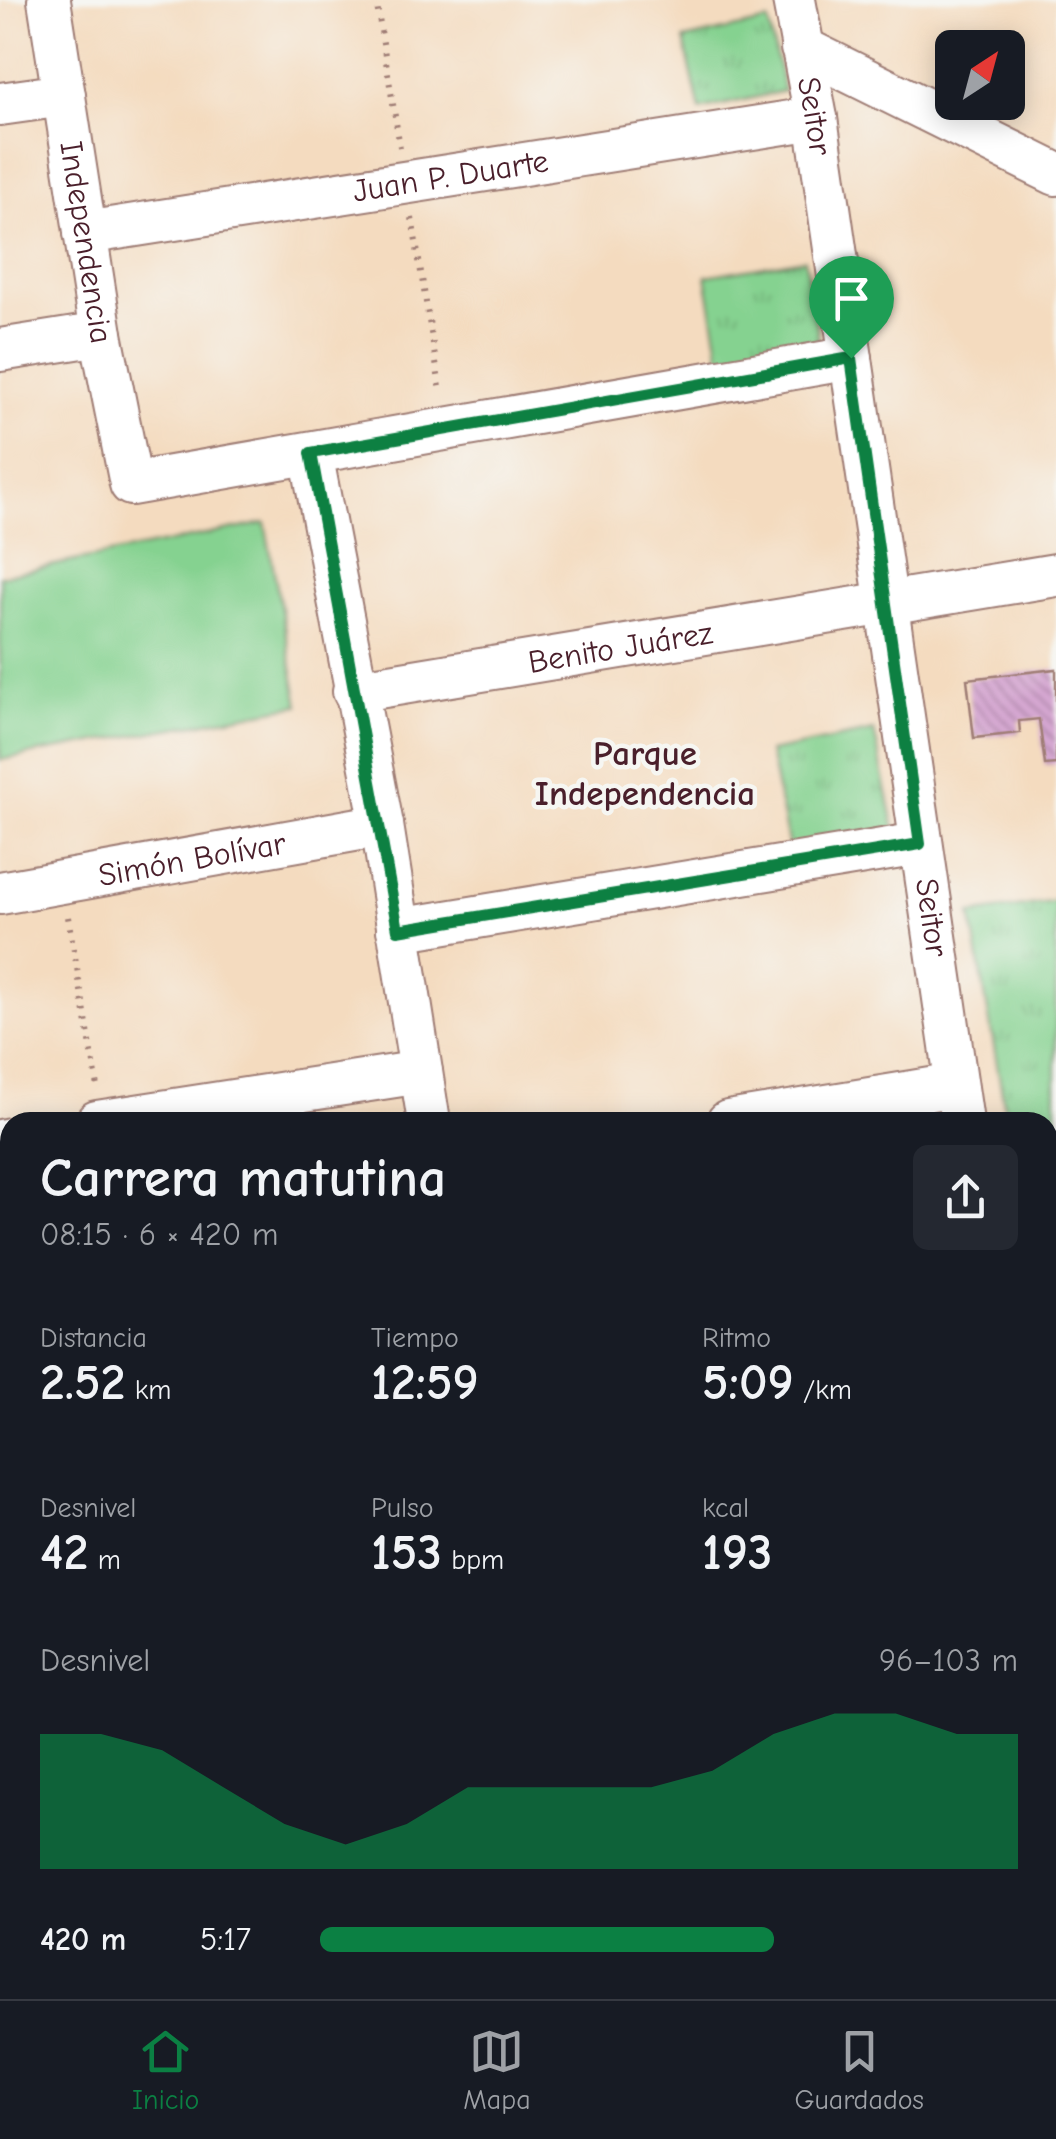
<!DOCTYPE html>
<html lang="es">
<head>
<meta charset="utf-8">
<style>
	:root { --surface:#171b24; --page:#242831; --text:#f1f3f6; --muted:#9ea1a6; --line:#363941; --accent:#0b8043 }
	body { margin:0; font-family:"Comic Neue",sans-serif; background:var(--page); color:var(--text); height:100vh; display:flex; flex-direction:column; font-size:38px; white-space:nowrap }
	* { box-sizing:border-box; margin:0 }
	p { font-size:32px; color:var(--muted) }
	.icon { flex:none; width:55px; height:55px; fill:none; stroke:currentColor; stroke-width:2; stroke-linecap:round; stroke-linejoin:round }
	.map { position:relative; flex:1; overflow:hidden }
	.sheet { position:absolute; left:0px; top:1112px; width:1058px; height:888px; display:flex; flex-direction:column; background:var(--surface); border-radius:30px 30px 0 0; box-shadow:0 5px 25px #0003 }
	.sheet>* { flex:none }
	.needle { width:65px; rotate:36deg }
	.controls { position:absolute; left:935px; top:30px; display:grid; gap:20px }
	.controls a { display:grid; place-items:center; width:90px; height:90px; border-radius:15px; background:var(--surface); box-shadow:0 5px 25px #0003; font-size:50px }
	.pin { position:absolute; display:grid; place-items:center; width:85px; height:85px; color:#fff; margin:-102px -42px; border-radius:50% 50% 50% 0; rotate:-45deg; box-shadow:0 0 10px #0007 }
	.pin .icon { rotate:45deg }
	.round { display:grid; place-items:center; flex:none; width:105px; height:105px; border-radius:15px; background:var(--page) }
	.overview { display:flex; align-items:center; justify-content:space-between; height:170px; padding:0 40px }
	h1 { font-size:55px; font-weight:700; line-height:75px }
	.figures { display:grid; grid-template-columns:repeat(3,1fr); gap:15px; height:170px; padding:10px 40px }
	.figures div { display:grid; align-content:center }
	.figures b { font-size:50px; font-weight:700 }
	.figures small { font-size:28px; font-weight:400 }
	.figures p { font-size:28px }
	.chart { height:280px; padding:20px 40px }
	.chart p { display:flex; justify-content:space-between }
	.chart svg { width:100%; height:180px; margin-top:10px; fill:var(--accent); opacity:.7 }
	ul { padding:0 40px; list-style:none; font-size:32px }
	li { display:grid; grid-template-columns:160px 120px 1fr; align-items:center; height:75px }
	li i { height:25px; border-radius:12px; background:var(--accent) }
	.tabs { display:flex; justify-content:space-around; align-items:center; height:140px; border-top:2px solid var(--line); background:var(--surface); font-size:28px; color:var(--muted) }
	.tabs a { display:grid; justify-items:center; gap:5px }
	.tabs .selected { color:var(--accent) }
	.map>svg:first-child { display:block }
</style>
</head>
<body>
<div class="map">
<svg width="1056" height="1999" viewBox="0 0 1056 1999">
	<defs>
		<pattern id="grass-tufts" width="24" height="20" patternUnits="userSpaceOnUse" patternTransform="scale(2.5)"><rect width="24" height="20" fill="#85d290"/><path d="M3 7l-1-3M5 7V3M7 7l1-3M15 17l-1-3M17 17v-4M19 17l1-3" fill="none" stroke="#74b47c"/></pattern>
		<pattern id="building-back-hatch" width="6" height="6" patternUnits="userSpaceOnUse" patternTransform="scale(2.5)"><rect width="6" height="6" fill="#d5a7d1"/><path d="M-1 5l2 2M0 0l6 6M5-1l2 2" fill="none" stroke="#af87aa"/></pattern>
	</defs>
	<rect width="100%" height="100%" fill="#f6f6f2"/>
	<filter id="ink" filterUnits="userSpaceOnUse"><feTurbulence type="fractalNoise" baseFrequency=".01" numOctaves="2"/><feDisplacementMap in="SourceGraphic" scale="20" xChannelSelector="R" yChannelSelector="G"/><feConvolveMatrix kernelMatrix="1 2 1 2 8 2 1 2 1" color-interpolation-filters="sRGB"/></filter>
	<filter id="wash" filterUnits="userSpaceOnUse"><feTurbulence type="fractalNoise" baseFrequency=".0048" numOctaves="4" result="noise"/><feDisplacementMap in="SourceGraphic" scale="40" xChannelSelector="R" yChannelSelector="G"/><feGaussianBlur stdDeviation="2.25" result="paint"/><feColorMatrix in="noise" values="0 0 0 0 0 0 0 0 0 0 0 0 0 0 0 0 0 1.4 0 .05"/><feComposite in="paint" operator="in"/></filter>
	<g filter="url(#wash)">
		<rect width="100%" height="100%" fill="#f4dbbf"/>
		<path fill="url(#grass-tufts)" stroke="#68785e" stroke-width="2.5" d="M768 21 784 91 700 110 684 40Z
			M805 259 822 356 723 372 706 276Z
			M874 731 895 830 790 852 769 752Z
			M1056 901V1194L1048 1195V1122H1007L971 914Z"/>
		<path fill="#85d290" stroke="#68785e" stroke-width="2.5" d="M265 523 299 705 0 760V576Z"/>
		<g id="blocks">
			<path fill="url(#building-back-hatch)" d="M1056 669V764L1045 765 1039 719 1019 721 1020 733 974 738 967 679Z"/>
		</g>
	</g>
	<g filter="url(#ink)">
		<use href="#blocks" fill-opacity="0" stroke="#9f7d75" stroke-width="2.5"/>
		<g fill="none" stroke-linecap="round" stroke-linejoin="round">
			<defs>
				<g id="minor">
					<path id="s1" d="M49 0 101 334 131 484 851 358"/>
					<path id="s2" d="M794 0 816 118 962 1122"/>
					<path d="M802 48 1056 174"/>
					<path d="M0 104 64 95"/>
					<path id="s3" d="M85 233 816 118"/>
					<path d="M0 350 101 334"/>
					<path d="M311 453 382 825 429 1122"/>
					<path id="s4" d="M354 691 1056 575"/>
					<path id="s5" d="M0 893 382 825"/>
					<path d="M398 930 919 844"/>
					<path d="M97 1122 421 1072"/>
					<path d="M728 1122 956 1085"/>
					<path d="M0 1141 10 1139"/>
					<path d="M1048 1242 1056 1241"/>
					<path d="M0 1418 10 1417"/>
					<path d="M0 1602 10 1632"/>
					<path d="M1048 1793 1056 1781"/>
					<path d="M1048 1838 1056 1837"/>
					<path d="M1048 1894 1056 1945"/>
					<path d="M312 1990 315 1999"/>
					<path d="M566 1990 567 1999"/>
					<path d="M817 1990 819 1999"/>
					<path d="M64 1999 116 1990"/>
				</g>
			</defs>
			<use href="#minor" stroke="#9f7d75" stroke-width="46"/>
			<path stroke="#9f7d75" stroke-width="6" stroke-dasharray="2.5 8" stroke-linecap="butt" d="M376 0 400 147
				M412 218 441 393
				M68 917 98 1087"/>
			<use href="#minor" stroke="#fff" stroke-width="42"/>
		</g>
	</g>
	<g fill="none" stroke-linecap="round" stroke-linejoin="round" filter="url(#ink)">
		<defs>
			<path id="route" d="M851 358 920 844 398 930 311 453Z"/>
		</defs>
		<use href="#route" stroke="#fff" stroke-width="20"/>
		<use href="#route" stroke="#0b8043" stroke-width="12"/>
	</g>
	<g text-anchor="middle" stroke-width="9" stroke-linejoin="round" paint-order="stroke">
		<g font-size="32" fill="#4a1f2b" stroke="#f6f6f2">
			<text dy="11" stroke="none"><textPath href="#s2" startOffset="118">Seitor</textPath></text>
			<text dy="11" stroke="none"><textPath href="#s3" startOffset="370">Juan P. Duarte</textPath></text>
			<text dy="11" stroke="none"><textPath href="#s1" startOffset="245">Independencia</textPath></text>
			<text dy="11" stroke="none"><textPath href="#s4" startOffset="270">Benito Juárez</textPath></text>
			<text dy="11" stroke="none"><textPath href="#s5" startOffset="195">Simón Bolívar</textPath></text>
			<text dy="11" stroke="none"><textPath href="#s2" startOffset="928">Seitor</textPath></text>
		</g>
		<g font-size="35" font-weight="bold" fill="#4a1f2b" stroke="#f6f6f2">
			<text x="645" y="765">Parque<tspan x="645" dy="40">Independencia</tspan></text>
		</g>
	</g>
</svg>
<div class="controls">
<a><svg class="needle" viewBox="-14 -14 28 28"><path d="M0-13l5 13h-10z" fill="#e53935"/><path d="M0 13l5-13h-10z" fill="#9ea1a6"/></svg></a>
</div>
<div class="pin" style="left:851px;top:358px;background:#1e9e55"><svg class="icon" aria-label="arrive" viewBox="0 0 24 24"><path d="M6 21V4h12l-3 4 3 4H6"/></svg></div>
<section class="sheet">
<div class="overview"><div><h1>Carrera matutina</h1><p>08:15 · 6 × 420 m</p></div><a class="round"><svg class="icon" aria-label="share" viewBox="0 0 24 24"><path d="M12 15V3M7 8l5-5 5 5M5 13v7h14v-7"/></svg></a></div>
<div class="figures">
<div><p>Distancia</p><b>2.52<small> km</small></b></div>
<div><p>Tiempo</p><b>12:59</b></div>
<div><p>Ritmo</p><b>5:09<small> /km</small></b></div>
</div>
<div class="figures">
<div><p>Desnivel</p><b>42<small> m</small></b></div>
<div><p>Pulso</p><b>153<small> bpm</small></b></div>
<div><p>kcal</p><b>193</b></div>
</div>
<div class="chart"><p><span>Desnivel</span>96–103 m</p>
<svg viewBox="0 0 160 44" preserveAspectRatio="none"><path d="M0 44V11L10 11L20 15L30 24L40 33L50 38L60 33L70 24L80 24L90 24L100 24L110 20L120 11L130 6L140 6L150 11L160 11V44z"/></svg>
</div>
<ul>
<li><b>420 m</b>5:17<i style="width:65%"></i></li>
</ul>
</section>
</div>
<nav class="tabs">
<a class="selected"><svg class="icon" aria-label="home" viewBox="0 0 24 24"><path d="M3 11l9-7 9 7M6 9v11h12V9"/></svg>Inicio</a>
<a><svg class="icon" aria-label="map" viewBox="0 0 24 24"><path d="M3 6l6-2 6 2 6-2v14l-6 2-6-2-6 2zM9 4v14M15 6v14"/></svg>Mapa</a>
<a><svg class="icon" aria-label="saved" viewBox="0 0 24 24"><path d="M7 4h10v16l-5-4-5 4z"/></svg>Guardados</a>
</nav>
</body>
</html>
